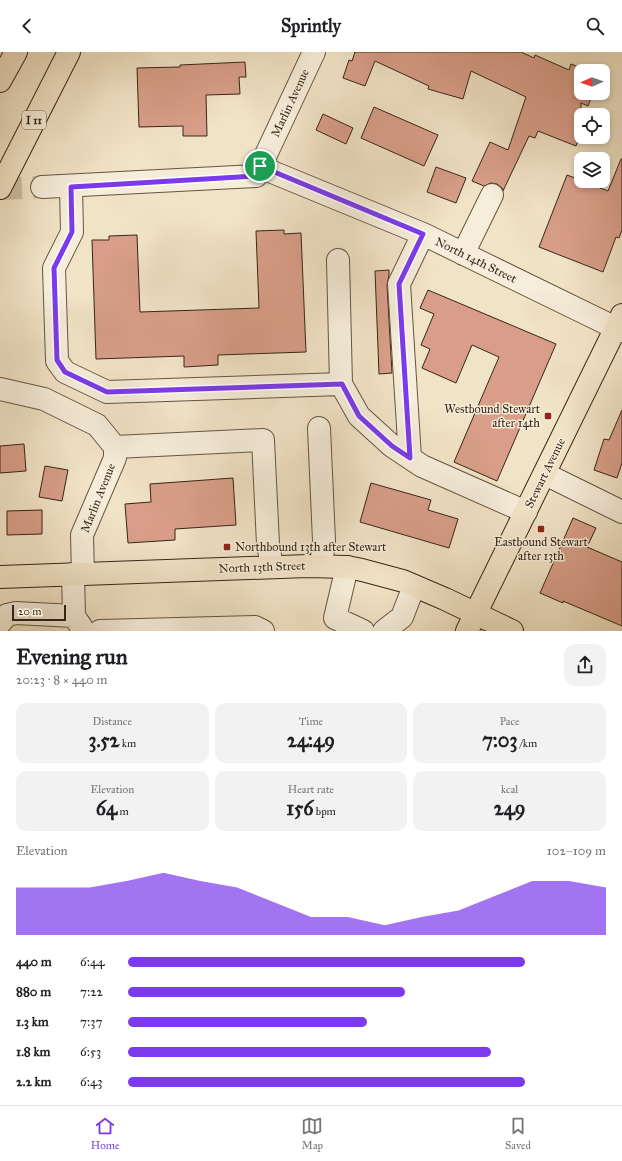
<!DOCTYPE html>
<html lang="en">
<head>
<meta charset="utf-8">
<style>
	:root { --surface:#fff; --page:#f2f2f2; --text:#202124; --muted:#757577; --line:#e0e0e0; --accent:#7c3aed }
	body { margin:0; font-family:"IM FELL Great Primer",serif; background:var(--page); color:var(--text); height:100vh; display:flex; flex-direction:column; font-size:15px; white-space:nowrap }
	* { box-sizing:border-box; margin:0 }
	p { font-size:13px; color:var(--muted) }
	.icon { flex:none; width:22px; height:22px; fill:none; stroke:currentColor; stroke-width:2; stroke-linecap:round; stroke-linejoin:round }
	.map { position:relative; height:579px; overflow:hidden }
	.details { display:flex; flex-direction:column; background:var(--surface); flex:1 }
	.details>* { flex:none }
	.needle { width:26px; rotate:268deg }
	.tools { position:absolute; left:574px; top:12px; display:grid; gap:8px }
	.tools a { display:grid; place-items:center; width:36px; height:36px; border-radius:8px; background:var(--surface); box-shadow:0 2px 6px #0003; font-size:20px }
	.scale { position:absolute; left:12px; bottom:10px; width:54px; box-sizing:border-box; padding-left:4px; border:2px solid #362616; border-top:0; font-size:11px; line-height:14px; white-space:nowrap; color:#362616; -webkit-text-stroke:3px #f6edda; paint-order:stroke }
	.pin { position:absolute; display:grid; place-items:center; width:34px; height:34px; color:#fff; margin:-17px; border:2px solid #fff; border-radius:50%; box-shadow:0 1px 4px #0007 }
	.round { display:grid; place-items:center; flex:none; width:42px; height:42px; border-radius:12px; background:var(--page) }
	.headline { display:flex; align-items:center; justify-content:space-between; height:68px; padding:0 16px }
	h1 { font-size:22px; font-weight:800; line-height:30px }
	.figures { display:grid; grid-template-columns:repeat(3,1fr); gap:6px; height:68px; padding:4px 16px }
	.figures div { display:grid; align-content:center; border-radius:10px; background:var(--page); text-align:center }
	.figures b { font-size:20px; font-weight:800 }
	.figures small { font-size:11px; font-weight:400 }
	.figures p { font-size:11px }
	.chart { height:112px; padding:8px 16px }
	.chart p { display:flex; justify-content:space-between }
	.chart svg { width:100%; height:72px; margin-top:4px; fill:var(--accent); opacity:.7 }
	ul { padding:0 16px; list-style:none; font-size:13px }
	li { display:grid; grid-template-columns:64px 48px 1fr; align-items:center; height:30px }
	li i { height:10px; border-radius:5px; background:var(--accent) }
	header { display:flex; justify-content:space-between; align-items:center; height:52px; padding:0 16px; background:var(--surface); font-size:18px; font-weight:800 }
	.tabs { display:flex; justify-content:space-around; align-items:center; height:56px; border-top:1px solid var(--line); background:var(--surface); font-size:11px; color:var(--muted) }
	.tabs a { display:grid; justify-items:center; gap:2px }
	.tabs .on { color:var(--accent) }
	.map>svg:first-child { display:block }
</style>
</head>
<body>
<header><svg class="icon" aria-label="back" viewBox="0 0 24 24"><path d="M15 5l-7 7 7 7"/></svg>Sprintly<svg class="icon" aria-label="search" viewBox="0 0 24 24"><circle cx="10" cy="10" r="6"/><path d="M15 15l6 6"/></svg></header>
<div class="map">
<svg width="622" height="579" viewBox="0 0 622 579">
	<rect width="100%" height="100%" fill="#f1e3c6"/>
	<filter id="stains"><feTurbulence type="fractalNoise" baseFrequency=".005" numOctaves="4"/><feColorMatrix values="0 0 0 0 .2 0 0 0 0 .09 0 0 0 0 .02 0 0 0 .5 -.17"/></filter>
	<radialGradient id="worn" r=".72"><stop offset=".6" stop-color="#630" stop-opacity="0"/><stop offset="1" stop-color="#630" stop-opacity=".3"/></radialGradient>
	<path fill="#d89e89" stroke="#362616" d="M354 0H521L534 6 535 3 569 18 571 12 589 19H581V41H593L588 54 581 51V81L576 94 538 79 535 86 529 84 503 139 502 136 497 132 491 131 484 134 472 129 490 90 508 98 526 45 471 19 463 47 428 37 429 34 375 9 365 34 343 26 349 8 352 9 355 0Z
		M245 10 246 25H239L240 42 206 43 207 84H183V74L139 75 137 16 180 15V13Z
		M374 55 438 83 424 114 361 86Z
		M323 62 353 76 346 92 316 78Z
		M621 107H622V178L619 186 616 185 603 220 539 195 567 123 608 139Z
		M436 115 466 126 456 151 427 140Z
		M284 178V182L301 181 306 300 218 303V313L184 315V304L96 307 92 188H109V184L137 183 140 260 259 256 256 179Z
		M389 218V223L387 233 392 321 379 322 375 219Z
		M428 238 556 292 497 429 454 410 499 305 472 293 456 331 422 316 430 297 421 293 434 262 420 256Z
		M622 358V411L617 426 594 418 604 387 609 388Z
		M24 392 26 419 0 421V394Z
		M45 414 68 418 62 449 39 445Z
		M233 426 236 473 175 477V488L128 491 125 452 151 450 150 432Z
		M371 431 431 448 428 458 458 467 449 496 360 470Z
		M42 458V482L7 483V459Z
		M573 466 596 476 587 495 622 510V574L563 549V551L540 541Z"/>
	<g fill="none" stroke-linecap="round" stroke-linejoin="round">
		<path stroke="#ccbda3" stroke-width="22" stroke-dasharray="22 11" stroke-linecap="butt" d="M0 137 42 135"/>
		<defs>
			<path id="minor" d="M260 115 423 182 622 279
				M42 135 256 124 314 0
				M71 135 72 180 54 216 57 309 65 320 107 340 341 332
				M463 202 492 143
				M338 208 341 332 359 364 392 394 422 414 526 460
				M0 337 44 347 97 373 115 395
				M319 376 324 489 321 514
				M115 395 263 388 268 492 272 515
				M410 406 399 232 423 182
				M545 422 622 460
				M347 515 335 566 363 579
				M73 522 74 564 84 579
				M83 522 82 483 115 406V395
				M0 571 7 563 16 561 74 564
				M100 579 255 575 263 579
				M384 579 402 565 414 534"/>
			<path id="major" d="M0 525 307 514 347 515 362 518 403 529 445 547 512 579
				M467 579 622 263"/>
			<path id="highway" d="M0 29 16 0
				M0 136 69 0"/>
		</defs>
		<use href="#minor" stroke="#655542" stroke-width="24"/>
		<use href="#major" stroke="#362616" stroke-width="24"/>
		<use href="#highway" stroke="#362616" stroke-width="24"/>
		<use href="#minor" stroke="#f6edda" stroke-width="22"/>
		<use href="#major" stroke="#f1e3c6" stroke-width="22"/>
		<use href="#highway" stroke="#f1e3c6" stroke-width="22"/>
	</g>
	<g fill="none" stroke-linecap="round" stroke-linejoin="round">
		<defs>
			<path id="route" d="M260 114 423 182 399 232 410 406 392 394 359 364 342 332 107 340 65 320 57 308 54 216 72 180 71 135 256 124Z"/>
		</defs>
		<use href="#route" stroke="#fff" stroke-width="8"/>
		<use href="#route" stroke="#7c3aed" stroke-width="5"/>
	</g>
	<g fill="#8f2418" stroke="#f6edda" stroke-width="1.5">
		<rect x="544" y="360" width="8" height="8" rx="2"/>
		<rect x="537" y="473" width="8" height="8" rx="2"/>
		<rect x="223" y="491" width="8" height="8" rx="2"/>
	</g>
	<g text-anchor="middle" stroke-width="3" stroke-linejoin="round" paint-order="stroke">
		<rect fill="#f6edda" stroke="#706251" stroke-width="1" x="22" y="59" width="24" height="18" rx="3"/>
		<g font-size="11" font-weight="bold" fill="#362616">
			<text x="34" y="72">I 11</text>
		</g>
		<g font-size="12" fill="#362616" stroke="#f6edda">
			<text transform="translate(290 51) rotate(-65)" y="4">Marlin Avenue</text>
			<text transform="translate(476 208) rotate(26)" y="4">North 14th Street</text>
			<text transform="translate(545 421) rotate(-64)" y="4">Stewart Avenue</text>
			<text transform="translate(98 446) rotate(-68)" y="4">Marlin Avenue</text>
			<text transform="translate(262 515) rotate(-2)" y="4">North 13th Street</text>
		</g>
		<g font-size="12" fill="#362616" stroke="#f6edda" text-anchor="end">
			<text x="540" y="361">Westbound Stewart<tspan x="540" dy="14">after 14th</tspan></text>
			<text x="541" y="494" text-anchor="middle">Eastbound Stewart<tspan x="541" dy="14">after 13th</tspan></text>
			<text x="235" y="499" text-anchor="start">Northbound 13th after Stewart</text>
		</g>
	</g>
	<rect width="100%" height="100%" filter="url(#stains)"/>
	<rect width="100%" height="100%" fill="url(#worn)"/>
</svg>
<div class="tools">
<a><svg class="needle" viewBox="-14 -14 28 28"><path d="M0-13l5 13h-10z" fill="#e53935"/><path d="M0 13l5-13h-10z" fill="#757577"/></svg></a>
<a><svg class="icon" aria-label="locate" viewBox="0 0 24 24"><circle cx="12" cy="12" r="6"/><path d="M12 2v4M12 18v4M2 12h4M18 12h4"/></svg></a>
<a><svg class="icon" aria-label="layers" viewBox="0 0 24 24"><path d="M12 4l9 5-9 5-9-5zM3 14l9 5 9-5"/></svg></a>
</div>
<div class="scale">20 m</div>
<div class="pin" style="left:260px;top:114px;background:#1e9e55"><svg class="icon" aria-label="arrive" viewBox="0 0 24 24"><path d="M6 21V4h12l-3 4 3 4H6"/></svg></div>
</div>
<section class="details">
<div class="headline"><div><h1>Evening run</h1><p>20:23 · 8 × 440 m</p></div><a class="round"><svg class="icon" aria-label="share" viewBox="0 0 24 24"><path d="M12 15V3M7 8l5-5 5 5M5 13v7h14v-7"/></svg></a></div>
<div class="figures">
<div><p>Distance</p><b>3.52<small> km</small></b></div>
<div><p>Time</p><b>24:49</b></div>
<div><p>Pace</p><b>7:03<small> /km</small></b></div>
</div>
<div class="figures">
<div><p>Elevation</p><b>64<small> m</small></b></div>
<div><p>Heart rate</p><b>156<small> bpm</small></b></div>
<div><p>kcal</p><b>249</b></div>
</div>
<div class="chart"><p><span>Elevation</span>102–109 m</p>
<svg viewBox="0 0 160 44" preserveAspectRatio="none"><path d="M0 44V15L10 15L20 15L30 11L40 6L50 11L60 15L70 24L80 33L90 33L100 38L110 33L120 29L130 20L140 11L150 11L160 15V44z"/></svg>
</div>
<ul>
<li><b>440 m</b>6:44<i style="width:83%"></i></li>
<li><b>880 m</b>7:22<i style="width:58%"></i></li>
<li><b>1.3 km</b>7:37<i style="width:50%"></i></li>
<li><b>1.8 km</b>6:53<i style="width:76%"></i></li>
<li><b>2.2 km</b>6:43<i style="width:83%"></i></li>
</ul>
</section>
<nav class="tabs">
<a class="on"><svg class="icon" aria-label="home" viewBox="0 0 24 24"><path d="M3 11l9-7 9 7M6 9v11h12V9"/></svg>Home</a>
<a><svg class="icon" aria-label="map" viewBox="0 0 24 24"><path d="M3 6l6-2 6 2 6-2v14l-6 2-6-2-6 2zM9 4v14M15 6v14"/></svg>Map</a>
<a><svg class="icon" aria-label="saved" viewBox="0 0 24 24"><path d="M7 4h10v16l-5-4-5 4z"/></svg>Saved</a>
</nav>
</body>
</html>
